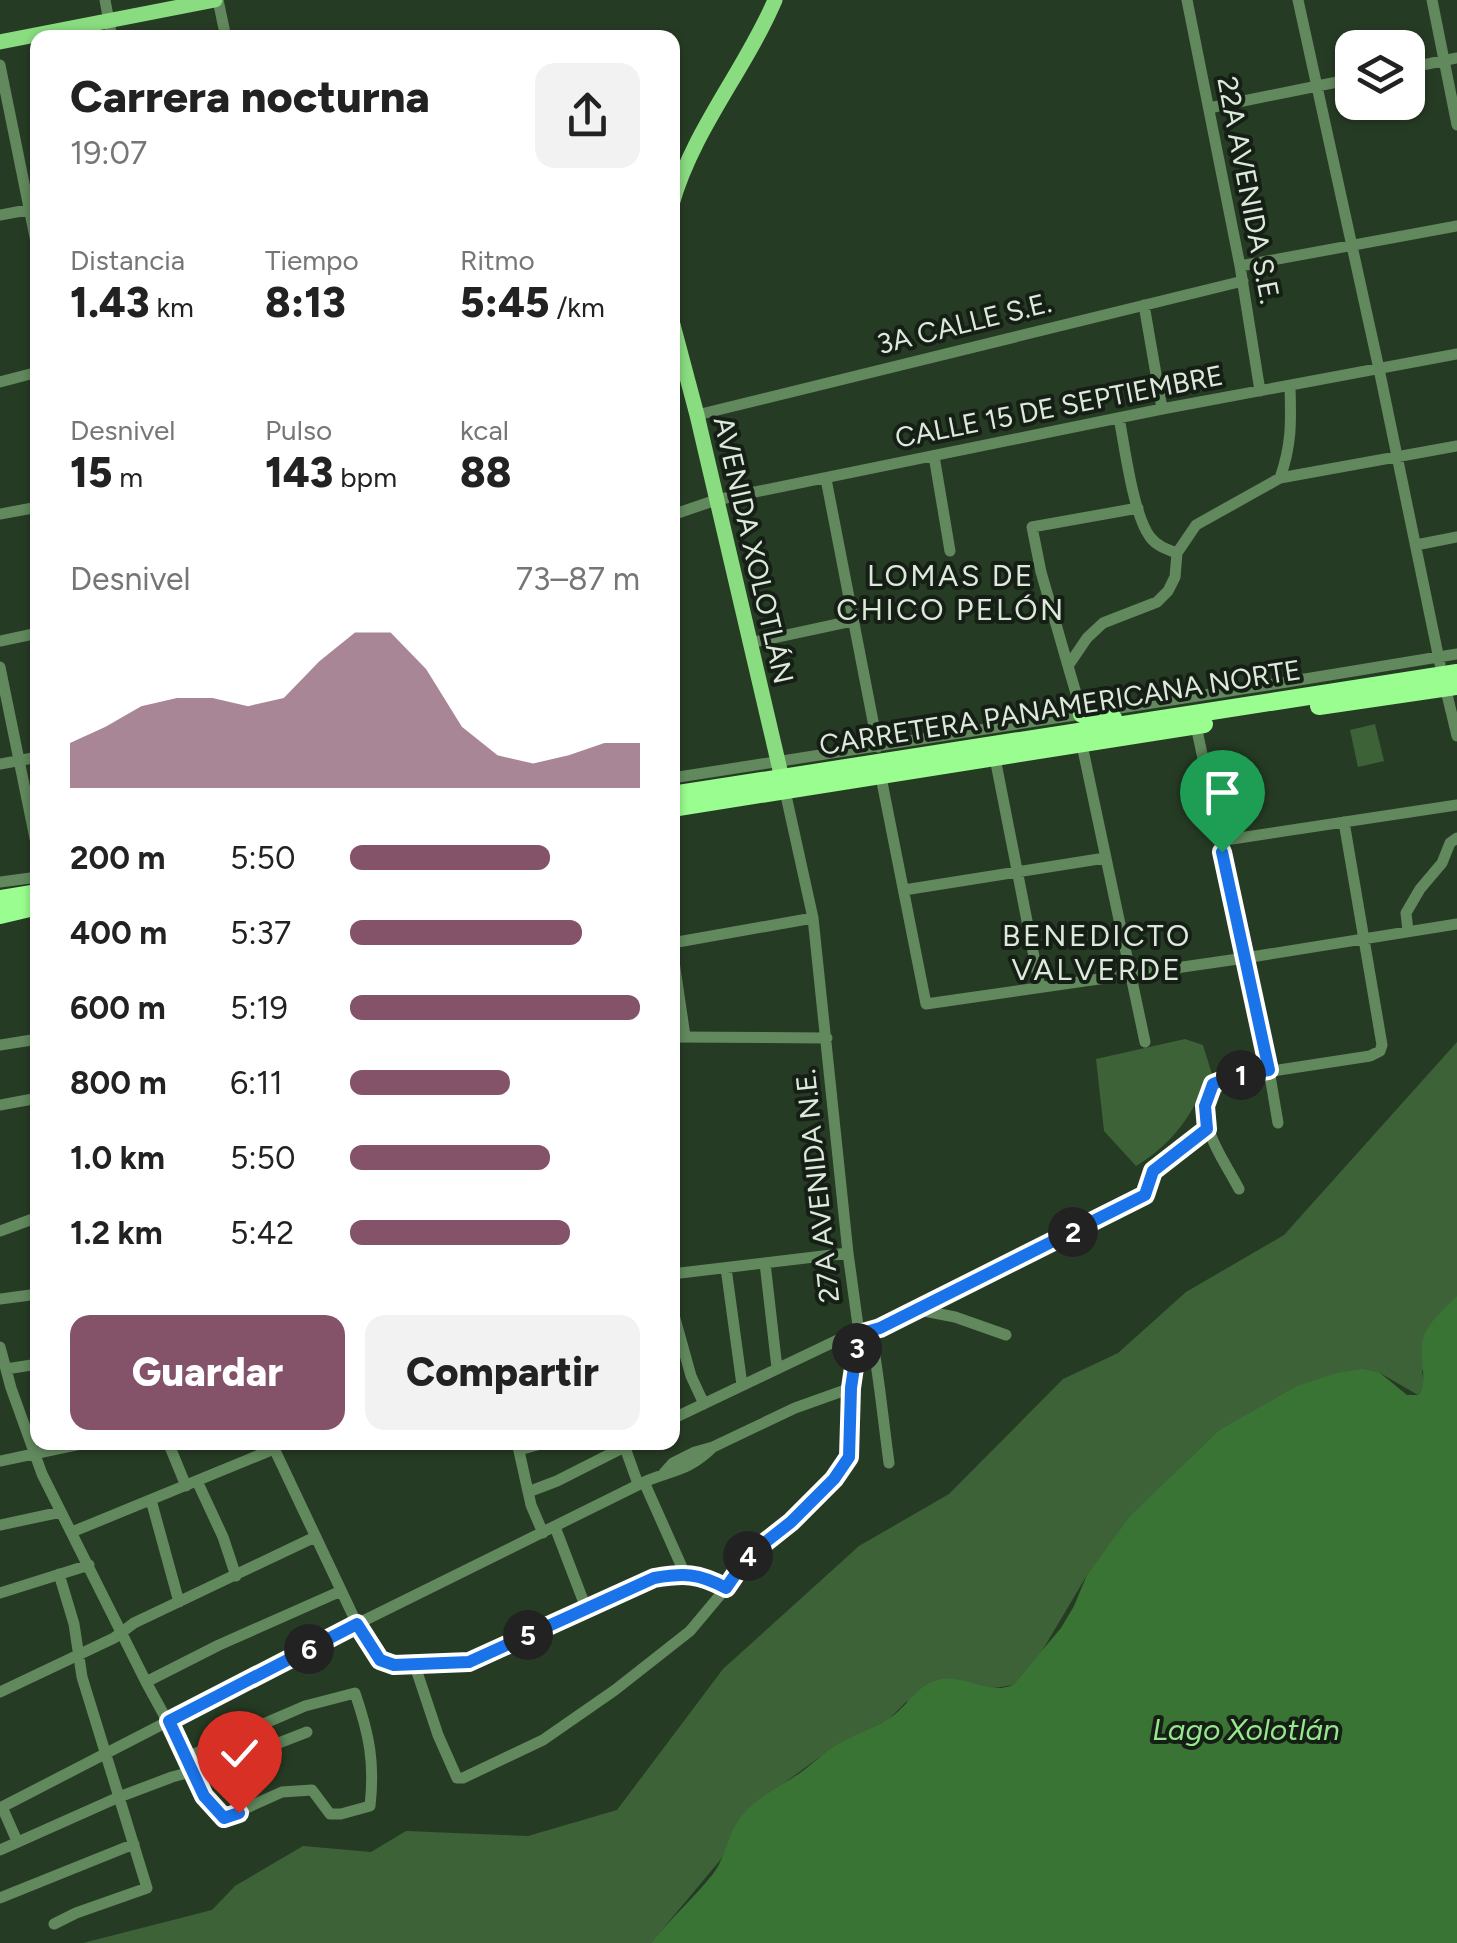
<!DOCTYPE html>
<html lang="es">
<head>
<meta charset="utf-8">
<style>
	:root { --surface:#fff; --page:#f2f2f2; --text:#222; --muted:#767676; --accent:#84536a }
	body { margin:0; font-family:Figtree,sans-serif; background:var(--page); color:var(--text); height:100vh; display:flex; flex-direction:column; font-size:38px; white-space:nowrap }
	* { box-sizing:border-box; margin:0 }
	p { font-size:32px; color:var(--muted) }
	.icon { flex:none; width:55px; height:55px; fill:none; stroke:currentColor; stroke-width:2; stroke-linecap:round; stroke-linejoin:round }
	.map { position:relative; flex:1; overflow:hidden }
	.drawer { position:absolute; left:30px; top:30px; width:650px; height:1420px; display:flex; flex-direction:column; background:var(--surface); border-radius:20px; box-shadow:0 2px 8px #0004 }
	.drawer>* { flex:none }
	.tools { position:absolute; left:1335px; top:30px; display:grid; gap:20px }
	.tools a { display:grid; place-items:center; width:90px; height:90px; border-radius:20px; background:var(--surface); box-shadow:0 2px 8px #0004; font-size:50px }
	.pin { position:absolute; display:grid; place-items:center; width:85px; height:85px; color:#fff; margin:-102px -42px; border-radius:50% 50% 50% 0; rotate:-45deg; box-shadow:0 0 10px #0007 }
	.pin .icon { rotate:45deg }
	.km { position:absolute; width:50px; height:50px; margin:-25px; border-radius:50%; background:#222; color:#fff; font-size:28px; line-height:50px; text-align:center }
	.round { display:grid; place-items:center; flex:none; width:105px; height:105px; border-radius:20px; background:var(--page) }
	.overview { display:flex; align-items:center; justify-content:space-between; height:170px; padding:0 40px }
	h1 { font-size:45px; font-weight:800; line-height:75px }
	.metrics { display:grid; grid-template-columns:repeat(3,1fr); gap:15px; height:170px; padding:10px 40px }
	.metrics div { display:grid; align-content:center }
	.metrics b { font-size:42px; font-weight:800 }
	.metrics small { font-size:28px; font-weight:400 }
	.metrics p { font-size:28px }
	.chart { height:280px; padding:20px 40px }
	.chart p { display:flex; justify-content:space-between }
	.chart svg { width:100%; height:180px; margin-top:10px; fill:var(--accent); opacity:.7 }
	.cta { display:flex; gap:20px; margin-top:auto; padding:20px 40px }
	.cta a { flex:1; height:115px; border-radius:20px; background:var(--accent); color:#fff; font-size:40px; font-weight:800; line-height:115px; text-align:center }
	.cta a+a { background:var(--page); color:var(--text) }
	ul { padding:0 40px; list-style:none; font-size:32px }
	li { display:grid; grid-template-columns:160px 120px 1fr; align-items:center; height:75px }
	li i { height:25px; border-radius:12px; background:var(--accent) }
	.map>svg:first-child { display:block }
</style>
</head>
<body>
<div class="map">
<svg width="1457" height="1943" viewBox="0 0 1457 1943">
	<rect width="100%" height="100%" fill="#263b24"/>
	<path fill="#3d6238" d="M1375 724 1384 761 1358 767 1350 730Z
		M1185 1039 1203 1045 1212 1074C1189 1116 1178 1140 1136 1166L1104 1131 1096 1059Z
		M1457 1042V1299L1422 1372 1425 1384 1418 1395 1380 1373 1218 1431 1139 1508 1087 1575 1042 1651 1013 1685 906 1702 889 1719 821 1756 745 1812 722 1858 651 1943H83L212 1910 235 1886 303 1846 371 1852 406 1831 528 1836 617 1810 723 1669 859 1546 949 1494 1063 1379 1118 1353 1186 1292 1284 1235Z"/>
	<path fill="#3a7435" d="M1457 1296V1943H651C670 1919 694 1898 713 1874 727 1856 728 1830 744 1813 760 1796 781 1786 800 1773 813 1764 824 1752 837 1745 852 1735 870 1730 885 1721 904 1711 912 1691 932 1682 961 1669 984 1697 1013 1685L1061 1628 1074 1606 1087 1575 1131 1515 1218 1431 1297 1386 1337 1373 1363 1369 1380 1373 1407 1395H1418C1431 1381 1415 1354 1425 1333 1432 1319 1446 1307 1457 1296Z"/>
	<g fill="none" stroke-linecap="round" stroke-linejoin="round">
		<path stroke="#62895d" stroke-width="11" d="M105 0 112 38
			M218 0 226 38
			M1187 0 1240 266 1260 391
			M1298 0 1379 369 1440 664
			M1432 0 1457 125
			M0 65 38 252
			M1408 68 1457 58
			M1209 108 1352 79
			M0 215 38 208
			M1240 266 1457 226
			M1144 305 1162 409
			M0 382 38 372
			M697 415 1243 281
			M1119 418C1125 448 1133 514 1150 537 1157 546 1166 549 1177 553
			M934 456 950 551
			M1280 478C1292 444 1291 421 1290 386
			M826 479 878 747
			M0 514 38 507
			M672 515 716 500 1162 409 1457 354
			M1416 545 1457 537
			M0 641 38 633
			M750 643 852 621
			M1068 666 1041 572 1032 527 1138 508
			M0 667 38 853
			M1444 682 1457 736
			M1082 714 1068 666 1087 638 1103 623 1157 602 1168 591 1175 577 1177 553 1196 525 1280 478 1457 446
			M1195 721 1269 1070 1278 1123
			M1082 745 1145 1042
			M995 758 1040 987
			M0 764 38 757
			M881 777 926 1004 1245 958 1457 924
			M672 778 1287 682 1457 654
			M1219 841 1457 805
			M0 882 38 877
			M904 890 1105 858
			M1408 931 1406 913 1420 889 1442 863 1450 843 1457 838
			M672 943 813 918
			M672 948 685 1036
			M672 1037 827 1038
			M0 1045 38 1039
			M0 1105 38 1098
			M1239 1189C1221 1154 1193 1123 1213 1084L1233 1077 1370 1056 1380 1051 1382 1045 1344 822
			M0 1231 38 1217
			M765 1263 777 1368
			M726 1268 742 1385
			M672 1274 848 1253
			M0 1299 38 1294
			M672 1308 691 1376 704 1404
			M919 1310 955 1317 1006 1335
			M871 1332C879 1376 883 1419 889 1463
			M0 1347 11 1388 42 1474 146 1682 187 1757 204 1796 224 1818 282 1792 312 1790 330 1814H341L370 1806C375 1762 369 1734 355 1693L305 1706 187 1757
			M6 1369 38 1364
			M672 1419 844 1337 880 1329 1145 1195 1153 1171 1207 1129
			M168 1442 186 1486
			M271 1442 357 1624 380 1660 394 1665 415 1666 469 1662 654 1578C684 1573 698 1573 726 1588
			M517 1442 531 1505 543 1533
			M623 1442 638 1484
			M519 1450 548 1442
			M0 1461 90 1442
			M664 1473 673 1463 695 1452 713 1447 795 1408 851 1388
			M197 1481 223 1537 236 1576
			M644 1482 685 1574
			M528 1492 557 1481 634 1442
			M151 1500 179 1602
			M0 1525 61 1512
			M555 1527 586 1608
			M72 1532 274 1449
			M0 1593 89 1565
			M415 1666 438 1735 457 1778H463L543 1740 615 1690 690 1631 726 1588 749 1556 791 1522 834 1479 849 1457 851 1388 859 1333 848 1253 813 918 785 791
			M146 1682 219 1645 341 1591
			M0 1692 114 1638 134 1623 315 1537
			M2 1807 17 1841
			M0 1808 357 1624 644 1482C675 1469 687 1472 713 1447
			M0 1850 119 1797 172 1777 235 1760 307 1732
			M0 1898 134 1844
			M54 1924 76 1913 147 1888 82 1677 74 1624 59 1574"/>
		<path stroke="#8adc81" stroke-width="15" d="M0 42 215 0
			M672 204C693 130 745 70 775 0
			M672 321 697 415 784 787"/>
		<path stroke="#9afd8f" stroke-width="18" d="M1319 706 1457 686
			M1082 714 1095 718H1113
			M672 795 1457 673
			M672 808 1204 724
			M0 899 38 893
			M0 915 38 906"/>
	</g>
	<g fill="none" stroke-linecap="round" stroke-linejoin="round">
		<defs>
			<path id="route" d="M239 1813 224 1818 204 1796 169 1721 357 1624 380 1660 394 1665 469 1662 654 1578C684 1573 698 1573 726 1588L748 1556 791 1522 834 1479 849 1457 851 1388 859 1334 880 1328 1145 1195 1153 1171 1207 1129 1205 1106 1213 1084 1233 1076 1269 1070 1222 852"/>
		</defs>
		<use href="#route" stroke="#fff" stroke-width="20"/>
		<use href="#route" stroke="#1a73e8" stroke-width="12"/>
	</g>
	<g text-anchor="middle" stroke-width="8" stroke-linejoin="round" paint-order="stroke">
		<g font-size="28" fill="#dce9db" stroke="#161f15">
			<text transform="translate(1249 190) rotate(79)" y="10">22A AVENIDA S.E.</text>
			<text transform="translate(964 323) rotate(-14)" y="10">3A CALLE S.E.</text>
			<text transform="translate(1059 406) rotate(-11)" y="10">CALLE 15 DE SEPTIEMBRE</text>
			<text transform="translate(754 550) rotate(77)" y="10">AVENIDA XOLOTLÁN</text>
			<text transform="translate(1060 707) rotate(-9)" y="10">CARRETERA PANAMERICANA NORTE</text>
			<text transform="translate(817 1186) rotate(-96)" y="10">27A AVENIDA N.E.</text>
		</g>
		<g font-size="30" letter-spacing="2.5" fill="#dce9db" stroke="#161f15">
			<text x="951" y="586">LOMAS DE<tspan x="951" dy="34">CHICO PELÓN</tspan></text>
			<text x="1097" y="946">BENEDICTO<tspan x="1097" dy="34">VALVERDE</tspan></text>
		</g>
		<g font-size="30" font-style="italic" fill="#97e78e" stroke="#161f15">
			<text x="1246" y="1740">Lago Xolotlán</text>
		</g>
	</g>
</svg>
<div class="tools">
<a><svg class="icon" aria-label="layers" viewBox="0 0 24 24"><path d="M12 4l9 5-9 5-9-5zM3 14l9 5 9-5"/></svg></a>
</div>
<div class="pin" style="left:1222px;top:852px;background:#1e9e55"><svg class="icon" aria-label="arrive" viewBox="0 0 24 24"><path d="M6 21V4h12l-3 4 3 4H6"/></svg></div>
<div class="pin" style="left:239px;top:1813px;background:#d93025"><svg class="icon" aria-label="check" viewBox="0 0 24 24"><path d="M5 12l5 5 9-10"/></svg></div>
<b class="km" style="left:1241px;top:1075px">1</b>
<b class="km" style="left:1073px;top:1232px">2</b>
<b class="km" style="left:857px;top:1348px">3</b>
<b class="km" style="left:748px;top:1556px">4</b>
<b class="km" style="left:528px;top:1635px">5</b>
<b class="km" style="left:309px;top:1649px">6</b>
<section class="drawer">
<div class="overview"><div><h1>Carrera nocturna</h1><p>19:07</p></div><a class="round"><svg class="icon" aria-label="share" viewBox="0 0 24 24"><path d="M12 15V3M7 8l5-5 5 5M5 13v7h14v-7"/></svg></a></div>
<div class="metrics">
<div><p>Distancia</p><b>1.43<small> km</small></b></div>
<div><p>Tiempo</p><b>8:13</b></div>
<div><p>Ritmo</p><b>5:45<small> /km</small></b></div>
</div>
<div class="metrics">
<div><p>Desnivel</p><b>15<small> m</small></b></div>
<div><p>Pulso</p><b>143<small> bpm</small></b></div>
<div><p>kcal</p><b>88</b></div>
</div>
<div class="chart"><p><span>Desnivel</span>73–87 m</p>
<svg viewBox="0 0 160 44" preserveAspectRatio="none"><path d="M0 44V33L10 29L20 24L30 22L40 22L50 24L60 22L70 13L80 6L90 6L100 15L110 29L120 36L130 38L140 36L150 33L160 33V44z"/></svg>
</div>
<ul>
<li><b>200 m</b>5:50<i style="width:69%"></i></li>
<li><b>400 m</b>5:37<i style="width:80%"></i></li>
<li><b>600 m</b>5:19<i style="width:100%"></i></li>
<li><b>800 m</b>6:11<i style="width:55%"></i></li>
<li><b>1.0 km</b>5:50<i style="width:69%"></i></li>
<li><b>1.2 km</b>5:42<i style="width:76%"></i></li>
</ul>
<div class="cta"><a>Guardar</a><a>Compartir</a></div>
</section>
</div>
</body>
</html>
